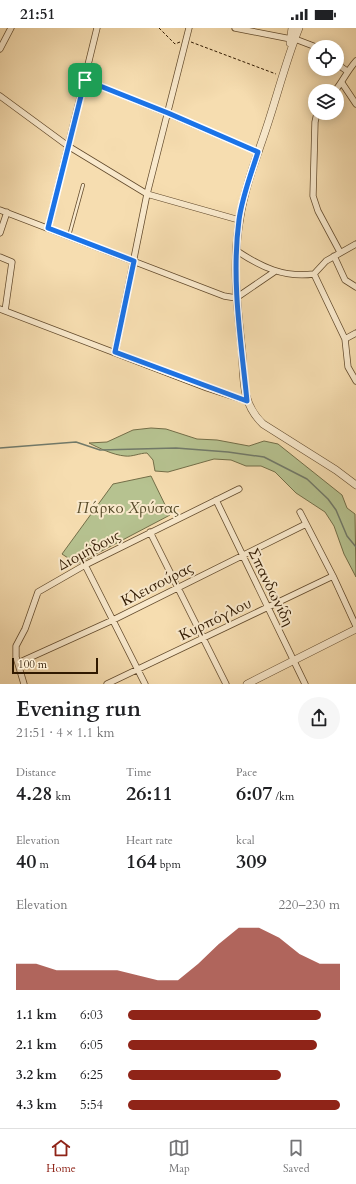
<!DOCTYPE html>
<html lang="en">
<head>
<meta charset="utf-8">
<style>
	:root { --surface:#fff; --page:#f6f6f6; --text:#202124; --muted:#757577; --line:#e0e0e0; --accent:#8f2418 }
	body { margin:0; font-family:Cardo,serif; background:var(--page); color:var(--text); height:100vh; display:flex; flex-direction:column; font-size:15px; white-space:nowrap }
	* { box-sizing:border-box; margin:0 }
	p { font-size:13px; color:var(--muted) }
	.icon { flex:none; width:22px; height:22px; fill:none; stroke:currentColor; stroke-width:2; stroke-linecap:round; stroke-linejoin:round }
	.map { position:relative; height:656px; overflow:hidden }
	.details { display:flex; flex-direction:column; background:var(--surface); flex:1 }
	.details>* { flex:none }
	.controls { position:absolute; left:308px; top:12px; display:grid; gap:8px }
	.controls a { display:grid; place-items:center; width:36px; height:36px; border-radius:50%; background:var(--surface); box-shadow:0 2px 10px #0003; font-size:20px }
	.scale { position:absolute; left:12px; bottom:10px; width:86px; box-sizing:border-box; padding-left:4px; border:2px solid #301900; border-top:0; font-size:11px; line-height:14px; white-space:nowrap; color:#301900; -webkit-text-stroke:3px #f9e9cc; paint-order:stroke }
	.pin { position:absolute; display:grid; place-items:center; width:34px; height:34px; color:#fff; margin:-17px; border-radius:8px; box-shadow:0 2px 6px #0006 }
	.round { display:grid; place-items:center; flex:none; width:42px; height:42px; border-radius:21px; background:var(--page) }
	.head { display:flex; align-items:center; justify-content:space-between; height:68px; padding:0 16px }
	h1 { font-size:22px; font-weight:700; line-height:30px }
	.figures { display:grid; grid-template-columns:repeat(3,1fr); gap:6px; height:68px; padding:4px 16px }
	.figures div { display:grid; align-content:center }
	.figures b { font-size:20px; font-weight:700 }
	.figures small { font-size:11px; font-weight:400 }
	.figures p { font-size:11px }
	.chart { height:112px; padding:8px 16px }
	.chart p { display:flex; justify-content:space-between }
	.chart svg { width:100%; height:72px; margin-top:4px; fill:var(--accent); opacity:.7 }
	ul { padding:0 16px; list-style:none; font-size:13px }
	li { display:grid; grid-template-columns:64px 48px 1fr; align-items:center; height:30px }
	li i { height:10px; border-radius:5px; background:var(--accent) }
	.status { display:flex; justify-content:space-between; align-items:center; height:28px; padding:0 20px; background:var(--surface); direction:ltr }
	.status svg { height:11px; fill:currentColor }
	.dock { display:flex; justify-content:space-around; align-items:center; height:56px; border-top:1px solid var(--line); background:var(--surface); font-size:11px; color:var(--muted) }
	.dock a { display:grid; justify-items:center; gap:2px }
	.dock .on { color:var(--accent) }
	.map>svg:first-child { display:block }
</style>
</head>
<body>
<div class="status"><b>21:51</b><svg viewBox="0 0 49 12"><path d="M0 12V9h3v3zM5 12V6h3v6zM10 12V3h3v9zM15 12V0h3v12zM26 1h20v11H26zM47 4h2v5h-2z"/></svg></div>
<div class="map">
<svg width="356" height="656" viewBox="0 0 356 656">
	<rect width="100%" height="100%" fill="#f6ddb0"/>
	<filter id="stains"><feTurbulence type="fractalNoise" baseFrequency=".005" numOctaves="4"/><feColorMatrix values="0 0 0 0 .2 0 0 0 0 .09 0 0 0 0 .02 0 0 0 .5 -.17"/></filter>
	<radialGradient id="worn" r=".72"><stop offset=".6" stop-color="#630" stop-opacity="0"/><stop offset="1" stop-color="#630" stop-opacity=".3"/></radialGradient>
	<path fill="#b6c290" stroke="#736e48" d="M151 400 166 401 197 411 217 412 249 418 264 413 278 416 342 467 347 480 355 486 356 549 344 526 334 498 325 484 296 465 275 444 261 438H246L231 432 214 431 168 444 155 443 153 432 147 425C140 425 132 429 125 428 113 427 99 420 89 415L107 414 133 402Z
		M151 448 170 487 77 536 62 526 113 456Z"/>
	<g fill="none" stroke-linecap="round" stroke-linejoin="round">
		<path stroke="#717a6a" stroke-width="1.5" d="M0 420 76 414 100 422 176 420 228 424 264 429 307 451 328 471 336 482 347 508 356 519"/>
		<defs>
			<path id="service" d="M69 208 83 157"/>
			<path id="minor" d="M235 0 291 11
				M295 11 316 19
				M0 21 11 0
				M337 36 347 43
				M85 52 167 85 258 124
				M342 55 356 76
				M335 63C343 53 347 43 356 33
				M0 68 68 118 147 166 239 192
				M317 85 315 94 313 168 318 183 340 224
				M0 182 224 268 236 270 274 244
				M48 200 97 0
				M0 205 7 184
				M237 223C261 239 284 250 314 246L326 233 356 216
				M334 228 345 252 356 259
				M0 229 12 234 5 283
				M314 246 345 311 348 339 356 353
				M0 281 207 360 247 373
				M345 311 356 305
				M115 324 147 166 189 0
				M216 472 305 656
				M300 484 333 548 356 598
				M150 504 226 656
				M85 537 145 656
				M18 635 113 592 306 496
				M24 656 16 629V618L25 601 38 564 85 537 239 461
				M107 656 333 548"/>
			<path id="tertiary" d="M299 0C287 30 279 61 269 92 259 124 245 156 240 190 232 234 237 279 242 323 244 351 241 375 263 396L336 442 356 457
				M290 15 292 0
				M247 656 356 601"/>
		</defs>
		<use href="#service" stroke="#624a2c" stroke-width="4"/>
		<use href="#minor" stroke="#624a2c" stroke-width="7"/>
		<use href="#tertiary" stroke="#624a2c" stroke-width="8"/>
		<path stroke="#301900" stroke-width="1" stroke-dasharray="3 2" stroke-linecap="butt" d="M159 0 175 16 180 14
			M191 14 276 46"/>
		<use href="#service" stroke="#f9e9cc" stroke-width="2.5"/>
		<use href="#minor" stroke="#f9e9cc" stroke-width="5.5"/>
		<use href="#tertiary" stroke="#f9e9cc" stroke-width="7"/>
	</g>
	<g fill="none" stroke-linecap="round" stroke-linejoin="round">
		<defs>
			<path id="route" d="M85 52 168 85 258 124C251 146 242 169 239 192 231 252 241 313 247 373L115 324 134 233 48 200Z"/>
		</defs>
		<use href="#route" stroke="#fff" stroke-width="8"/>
		<use href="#route" stroke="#1a73e8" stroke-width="5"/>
	</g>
	<g text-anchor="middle" stroke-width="4" stroke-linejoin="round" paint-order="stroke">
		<g font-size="15" font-style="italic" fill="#584c2b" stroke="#f9e9cc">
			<text x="128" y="485">Πάρκο Χρύσας</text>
		</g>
		<g font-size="15" fill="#301900" stroke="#f9e9cc">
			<text transform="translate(89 522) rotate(-28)" y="5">Διομήδους</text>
			<text transform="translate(157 556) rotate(-27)" y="5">Κλεισούρας</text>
			<text transform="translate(271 559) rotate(64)" y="5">Σπανδωνίδη</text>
			<text transform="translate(215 591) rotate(-26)" y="5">Κυρπόγλου</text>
		</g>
	</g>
	<rect width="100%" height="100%" filter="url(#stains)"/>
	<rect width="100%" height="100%" fill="url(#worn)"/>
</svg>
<div class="controls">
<a><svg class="icon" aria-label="locate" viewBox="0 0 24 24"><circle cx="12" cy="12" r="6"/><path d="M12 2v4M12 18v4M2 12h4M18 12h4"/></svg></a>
<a><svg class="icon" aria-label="layers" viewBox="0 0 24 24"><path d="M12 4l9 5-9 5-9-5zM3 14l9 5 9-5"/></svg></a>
</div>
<div class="scale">100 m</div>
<div class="pin" style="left:85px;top:52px;background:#1e9e55"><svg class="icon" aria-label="arrive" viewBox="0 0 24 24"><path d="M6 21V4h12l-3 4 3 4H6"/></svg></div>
</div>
<section class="details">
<div class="head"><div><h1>Evening run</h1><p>21:51 · 4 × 1.1 km</p></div><a class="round"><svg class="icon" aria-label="share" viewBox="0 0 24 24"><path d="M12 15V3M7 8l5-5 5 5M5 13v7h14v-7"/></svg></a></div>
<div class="figures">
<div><p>Distance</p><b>4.28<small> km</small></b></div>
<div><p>Time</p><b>26:11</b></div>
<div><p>Pace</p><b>6:07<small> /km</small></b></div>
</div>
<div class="figures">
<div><p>Elevation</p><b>40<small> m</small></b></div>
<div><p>Heart rate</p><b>164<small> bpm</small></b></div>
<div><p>kcal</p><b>309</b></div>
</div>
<div class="chart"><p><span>Elevation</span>220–230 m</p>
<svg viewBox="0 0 160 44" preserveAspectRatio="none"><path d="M0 44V28L10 28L20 32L30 32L40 32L50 32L60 35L70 38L80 38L90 28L100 16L110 6L120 6L130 12L140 22L150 28L160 28V44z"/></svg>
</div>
<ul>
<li><b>1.1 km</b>6:03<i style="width:91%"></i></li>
<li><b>2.1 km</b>6:05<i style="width:89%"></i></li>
<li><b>3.2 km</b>6:25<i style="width:72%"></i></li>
<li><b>4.3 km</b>5:54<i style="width:100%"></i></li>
</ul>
</section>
<nav class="dock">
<a class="on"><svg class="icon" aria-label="home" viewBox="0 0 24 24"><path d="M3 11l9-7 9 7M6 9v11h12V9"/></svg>Home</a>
<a><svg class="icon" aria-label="map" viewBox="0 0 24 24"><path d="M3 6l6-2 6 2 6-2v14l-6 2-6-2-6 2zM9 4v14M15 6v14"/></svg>Map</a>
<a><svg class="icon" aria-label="saved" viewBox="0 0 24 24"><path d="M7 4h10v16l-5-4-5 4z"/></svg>Saved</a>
</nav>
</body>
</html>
